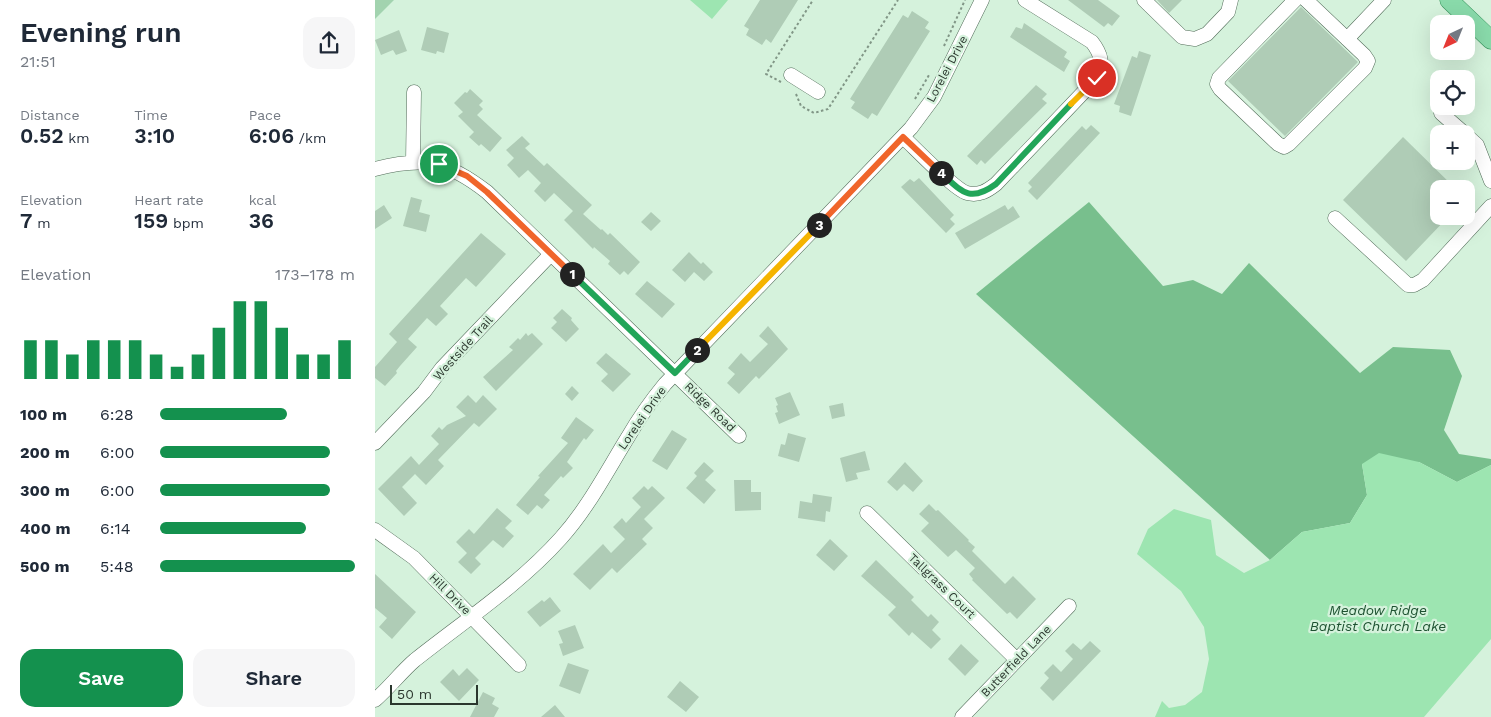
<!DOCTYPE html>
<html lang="en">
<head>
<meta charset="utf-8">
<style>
	:root { --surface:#fff; --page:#f6f6f7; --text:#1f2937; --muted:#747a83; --accent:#14914e }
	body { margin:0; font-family:"Work Sans",sans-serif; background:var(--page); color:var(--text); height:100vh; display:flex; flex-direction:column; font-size:19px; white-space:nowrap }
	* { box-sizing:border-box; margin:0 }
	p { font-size:16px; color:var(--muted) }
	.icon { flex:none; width:28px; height:28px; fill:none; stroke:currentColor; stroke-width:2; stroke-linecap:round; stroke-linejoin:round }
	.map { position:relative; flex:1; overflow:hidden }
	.panel { display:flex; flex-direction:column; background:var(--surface); width:375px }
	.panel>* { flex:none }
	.needle { width:32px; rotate:223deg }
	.tools { position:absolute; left:1055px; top:15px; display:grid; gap:10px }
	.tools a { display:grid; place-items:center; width:45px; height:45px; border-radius:10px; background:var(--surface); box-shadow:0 5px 20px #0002; font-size:25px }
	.scale { position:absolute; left:15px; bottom:12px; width:88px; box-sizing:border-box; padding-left:5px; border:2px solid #2b372e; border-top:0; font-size:14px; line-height:18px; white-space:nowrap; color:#2b372e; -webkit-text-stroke:4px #d5f2dc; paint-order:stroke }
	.pin { position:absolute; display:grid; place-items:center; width:42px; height:42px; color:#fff; margin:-21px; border:2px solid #fff; border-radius:50%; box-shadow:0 1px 5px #0007 }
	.km { position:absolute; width:25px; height:25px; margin:-12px; border-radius:50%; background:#222; color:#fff; font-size:14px; line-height:25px; text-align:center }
	.round { display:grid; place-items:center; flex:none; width:52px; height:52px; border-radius:15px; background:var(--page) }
	.headline { display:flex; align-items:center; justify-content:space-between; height:85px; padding:0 20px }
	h1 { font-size:28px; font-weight:600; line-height:38px }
	.metrics { display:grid; grid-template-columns:repeat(3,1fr); gap:8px; height:85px; padding:5px 20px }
	.metrics div { display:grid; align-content:center }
	.metrics b { font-size:21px; font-weight:600 }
	.metrics small { font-size:14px; font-weight:400 }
	.metrics p { font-size:14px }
	.chart { height:140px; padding:10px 20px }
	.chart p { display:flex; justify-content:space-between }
	.chart svg { width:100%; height:90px; margin-top:5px; stroke:var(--accent); stroke-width:6 }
	.primary-button { display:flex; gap:10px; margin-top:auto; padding:10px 20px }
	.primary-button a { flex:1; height:58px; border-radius:15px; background:var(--accent); color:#fff; font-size:20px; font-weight:600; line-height:58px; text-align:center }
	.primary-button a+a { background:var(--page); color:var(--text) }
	ul { padding:0 20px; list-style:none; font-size:16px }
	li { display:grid; grid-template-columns:80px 60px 1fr; align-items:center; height:38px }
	li i { height:12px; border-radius:6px; background:var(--accent) }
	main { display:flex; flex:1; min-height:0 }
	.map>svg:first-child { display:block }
</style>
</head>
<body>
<main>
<section class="panel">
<div class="headline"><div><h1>Evening run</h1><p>21:51</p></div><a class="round"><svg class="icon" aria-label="share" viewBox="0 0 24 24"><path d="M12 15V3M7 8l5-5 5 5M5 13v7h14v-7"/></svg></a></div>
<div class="metrics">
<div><p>Distance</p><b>0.52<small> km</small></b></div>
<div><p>Time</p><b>3:10</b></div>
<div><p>Pace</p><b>6:06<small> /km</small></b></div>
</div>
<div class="metrics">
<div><p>Elevation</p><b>7<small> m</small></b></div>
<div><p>Heart rate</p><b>159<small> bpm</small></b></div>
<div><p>kcal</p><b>36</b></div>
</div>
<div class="chart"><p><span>Elevation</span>173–178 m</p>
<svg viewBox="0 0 160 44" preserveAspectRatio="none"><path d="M5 44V25M15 44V25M25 44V32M35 44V25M45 44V25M55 44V25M65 44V32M75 44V38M85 44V32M95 44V19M105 44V6M115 44V6M125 44V19M135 44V32M145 44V32M155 44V25"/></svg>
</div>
<ul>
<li><b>100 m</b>6:28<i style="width:65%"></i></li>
<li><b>200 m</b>6:00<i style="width:87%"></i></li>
<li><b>300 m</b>6:00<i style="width:87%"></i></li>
<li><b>400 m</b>6:14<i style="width:75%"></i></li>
<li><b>500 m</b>5:48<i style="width:100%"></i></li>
</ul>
<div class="primary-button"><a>Save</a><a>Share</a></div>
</section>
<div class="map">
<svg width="1116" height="717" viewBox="0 0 1116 717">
	<rect width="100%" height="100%" fill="#d5f2dc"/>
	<path fill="#a2d3af" d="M0 0H19L0 19Z"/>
	<path fill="#78bf8d" d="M714 202 788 286 818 280 847 294 874 263 985 373 1018 347 1075 350 1087 376 1069 430 1084 454 1116 459V465L1082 482 1044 462 987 464 992 495 975 523 927 532 895 560 601 294Z"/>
	<path fill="#9de5b1" d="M315 0H353L337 19Z
		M1004 453 1044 462 1082 482 1116 465V639L1049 717H780L787 701 794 708 810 705 827 692 834 659 829 627 806 591 762 554 773 529 799 509 836 520 841 555 869 573 895 560 927 532 975 523 992 495 987 464Z"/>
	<path fill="#afccb6" d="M385 0H423L396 43 391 39 387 45 371 35 374 29 369 26Z
		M693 0H723L745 16 737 26 733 23 729 27Z
		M782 0H807L794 13Z
		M926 7 983 62 910 136 853 81Z
		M537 11 554 22 550 28 555 31 502 116 497 113 493 119 476 108 480 102 475 99 528 15 533 18Z
		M649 23 692 52 689 57 695 61 689 72 635 37 641 27 647 29Z
		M52 27 74 33 69 53 62 51 61 54 46 50Z
		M24 30 32 51 21 55 18 50 6 55 0 40Z
		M764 51 776 55 756 116 744 112 745 106 739 104 757 56 762 58Z
		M661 85 672 94 667 99 672 103 610 164 606 160 602 165 592 156Z
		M95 89 108 101 104 105 108 109 102 115 127 138 115 152 106 144 104 146 94 137 99 132 83 116 88 112 79 103 90 92 92 93Z
		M716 125 725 133 662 200 653 191 657 187 653 183 707 126 711 130Z
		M147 136 155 144 150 148 169 166 172 163 217 205 208 214 226 230 227 229 233 235 235 233 265 262 253 275 249 271 245 275 233 264 235 261 219 247 218 249 189 220 198 211 179 193 170 202 159 191 166 183 153 170 144 178 132 165 139 158 131 150Z
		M1028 137 1081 189H1064V216H1074L1031 261 968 200Z
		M544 178 579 215 575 219 580 224 571 233 526 187 535 179 539 182Z
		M36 197 47 200 44 212 55 215 51 232 28 226Z
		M9 205 17 218 0 229V211Z
		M630 205 633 210 638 206 645 217 590 249 580 233Z
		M276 212 286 221 276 231 266 222Z
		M106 233 131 254 101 287 91 278 65 306 73 314 61 326 52 318 33 339 42 347 25 366 21 371 22 373 10 386 0 378V367L22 342 14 334Z
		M314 252 326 264 328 262 338 272 329 281 319 272 310 282 297 270Z
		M272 281 300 304 287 318 260 294Z
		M187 309 197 318 196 320 204 329 191 342 176 328 182 322 178 318Z
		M393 326 413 349 384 379 381 376 364 394 352 383 360 374 353 368 366 353 375 362 393 344 384 336Z
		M151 333 153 336 157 333 168 344 121 391 108 377 138 350 134 347 143 338 145 340Z
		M231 353 256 374 238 392 226 381 233 374 221 363Z
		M197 386 204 393 197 401 190 394Z
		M415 392 425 415 404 424 400 413 403 412 401 406 403 405 400 398Z
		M93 395 101 403 108 395 122 409 104 427 99 423 63 460 69 466 51 485 40 474 27 487 42 503 29 516 3 489 36 456 44 465 64 444 56 436 64 427 67 430 72 425 91 416 81 407Z
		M468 403 470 416 457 419 454 406Z
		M201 417 219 430 211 440 209 438 192 462 198 468 188 478 186 476 169 495 175 500 167 509 162 505 153 515 141 505 165 477 163 476 193 443 186 438Z
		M297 430 312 439 292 470 277 461Z
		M413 433 431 438 424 462 403 456 406 444 410 445Z
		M490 451 495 470 481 473 483 479 471 482 465 458Z
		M329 462 339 471 330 480 341 490 329 504 311 488 322 476 319 473Z
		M530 462 548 481 538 492 529 484 522 491 512 482Z
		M359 480H376V492H386V510L360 511Z
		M269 486 273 490 277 486 290 498 269 519 278 528 267 539 272 544 242 573 237 568 215 590 198 574 228 544 236 553 250 539 238 527 247 518 251 523 266 507 257 498Z
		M438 494 457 497 455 512 451 511 450 522 423 518 425 501 437 503Z
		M554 504 561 511 563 510 594 540 593 541 600 547 597 551 630 584 638 576 661 599 642 619 635 612 632 614 597 580 598 579 594 574 600 568 581 550 573 557 546 531 554 523 544 514Z
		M122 508 137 521 130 528 139 536 128 548 118 540 100 558 106 564 96 574 83 562 92 553 81 542 94 529 99 534Z
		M455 539 473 556 459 571 441 555Z
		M501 560 539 597 536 600 553 617 556 614 564 622 557 630 566 639 556 649 537 632 534 636 513 615 521 607 486 576Z
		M0 574 41 612 17 639 4 627 12 618 0 608Z
		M175 597 186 611 165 627 152 612 167 600 169 602Z
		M200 625 209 648 188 656 184 644 188 643 183 631Z
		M715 641 726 651 678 701 665 688 674 678 669 673 678 664 686 672 698 659 690 651 698 643 706 650Z
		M586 644 604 661 590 676 573 659Z
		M193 663 214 670 205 694 184 686Z
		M92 668 104 680 84 701 65 682 78 669 84 676Z
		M305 681 324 697 311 712 292 697Z
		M108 692 120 698 117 704 124 708 119 717H95Z
		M180 705 190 717H166Z"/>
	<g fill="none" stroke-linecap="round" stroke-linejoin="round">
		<defs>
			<path id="minor" d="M769 0 807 37 820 39 832 34 853 12 856 0
				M920 0 844 78 842 84 845 89 903 144 909 147 914 144 990 68 993 61 989 55 931 0
				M972 39 1009 0
				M416 75 443 92
				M1066 113 1090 134
				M1091 135 1102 145 1116 181
				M528 137C540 148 580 190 592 193 604 196 612 191 621 184L722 78C728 63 727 55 717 42L650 0
				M38 162 39 92
				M0 169C49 156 72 161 112 192L364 436
				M960 218 1033 285H1039L1048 280 1116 206
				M0 443 49 392 67 368 176 254
				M492 513 642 660
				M0 530 39 558 144 665
				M0 700C14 688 26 672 40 660 89 621 144 585 186 538 213 508 232 471 253 437 264 418 276 401 290 384L536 128 559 97 607 0
				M587 717 694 606"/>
			<path id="major" d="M1074 0 1116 40"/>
		</defs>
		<use href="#minor" stroke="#516b58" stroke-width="15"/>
		<use href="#major" stroke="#35915a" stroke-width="19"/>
		<path stroke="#819686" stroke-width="2" stroke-dasharray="2.5 2.5" stroke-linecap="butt" d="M569 46 590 0
			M406 82 391 74 438 0
			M421 94 426 106 439 113 453 109 523 0
			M540 99 554 75"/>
		<use href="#minor" stroke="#fff" stroke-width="14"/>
		<use href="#major" stroke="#89daaa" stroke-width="18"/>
	</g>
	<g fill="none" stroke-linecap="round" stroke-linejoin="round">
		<defs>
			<path id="split-1" d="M64 164 92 176 112 192 197 274"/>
			<path id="split-2" d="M197 274 300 373 322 350"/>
			<path id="split-3" d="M322 350 444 225"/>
			<path id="split-4" d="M444 225 528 137 566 173"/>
			<path id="split-5" d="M566 173C587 192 595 203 621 184L696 104"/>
			<path id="split-6" d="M696 104 722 78"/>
		</defs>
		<use href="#split-1" stroke="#fff" stroke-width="10"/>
		<use href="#split-2" stroke="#fff" stroke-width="10"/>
		<use href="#split-3" stroke="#fff" stroke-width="10"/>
		<use href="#split-4" stroke="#fff" stroke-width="10"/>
		<use href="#split-5" stroke="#fff" stroke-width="10"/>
		<use href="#split-6" stroke="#fff" stroke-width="10"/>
		<use href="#split-1" stroke="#f0652b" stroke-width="6"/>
		<use href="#split-2" stroke="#22a559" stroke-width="6"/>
		<use href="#split-3" stroke="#f5b400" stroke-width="6"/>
		<use href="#split-4" stroke="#f0652b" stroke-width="6"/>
		<use href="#split-5" stroke="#22a559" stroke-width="6"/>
		<use href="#split-6" stroke="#f5b400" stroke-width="6"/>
	</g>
	<g text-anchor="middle" stroke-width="4.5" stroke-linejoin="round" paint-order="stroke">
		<g font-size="12" fill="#2b372e" stroke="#d5f2dc">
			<text transform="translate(572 69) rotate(-62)" y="4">Lorelei Drive</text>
			<text transform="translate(88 348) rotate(-48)" y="4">Westside Trail</text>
			<text transform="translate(335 407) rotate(44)" y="4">Ridge Road</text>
			<text transform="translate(267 418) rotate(-55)" y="4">Lorelei Drive</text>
			<text transform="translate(567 586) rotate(44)" y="4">Tallgrass Court</text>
			<text transform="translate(75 594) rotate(45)" y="4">Hill Drive</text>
			<text transform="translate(641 661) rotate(-46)" y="4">Butterfield Lane</text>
		</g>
		<g font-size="14" font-style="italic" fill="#1e5231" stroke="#d5f2dc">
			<text x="1003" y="615">Meadow Ridge<tspan x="1003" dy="16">Baptist Church Lake</tspan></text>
		</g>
	</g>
</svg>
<div class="tools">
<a><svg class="needle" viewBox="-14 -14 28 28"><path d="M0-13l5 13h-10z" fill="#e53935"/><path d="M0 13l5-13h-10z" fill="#747a83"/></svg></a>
<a><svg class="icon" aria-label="locate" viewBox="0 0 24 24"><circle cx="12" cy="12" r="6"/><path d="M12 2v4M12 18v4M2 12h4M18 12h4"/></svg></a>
<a>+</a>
<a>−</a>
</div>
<div class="scale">50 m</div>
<div class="pin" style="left:64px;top:164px;background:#1e9e55"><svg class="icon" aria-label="arrive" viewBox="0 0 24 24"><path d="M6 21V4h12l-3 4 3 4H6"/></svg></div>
<div class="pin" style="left:722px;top:78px;background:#d93025"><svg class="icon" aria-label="check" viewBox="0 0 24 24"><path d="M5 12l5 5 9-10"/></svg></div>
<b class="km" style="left:197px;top:274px">1</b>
<b class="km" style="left:322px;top:350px">2</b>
<b class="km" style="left:444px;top:225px">3</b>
<b class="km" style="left:566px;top:173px">4</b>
</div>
</main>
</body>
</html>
